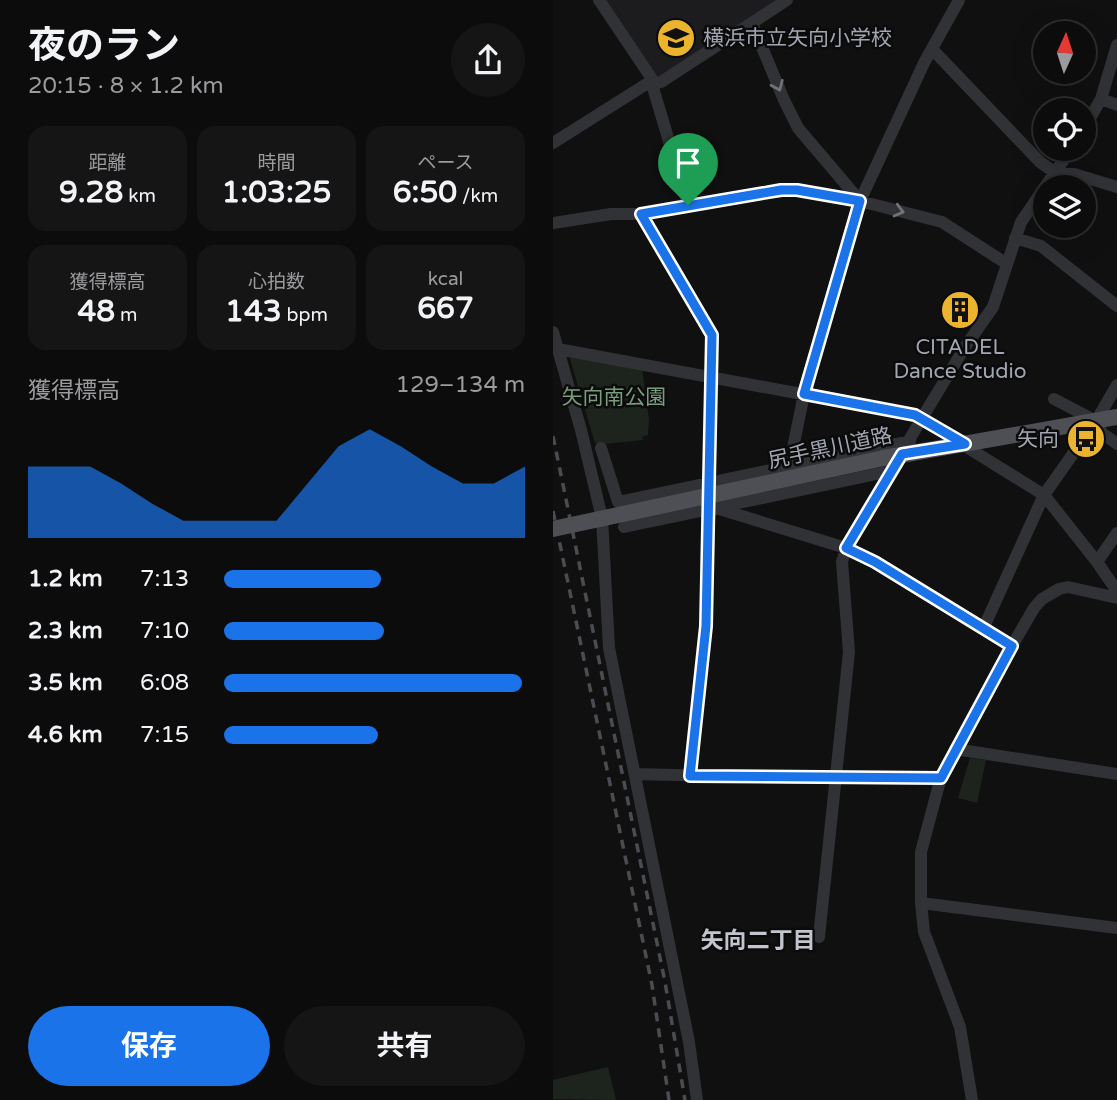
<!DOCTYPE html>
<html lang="ja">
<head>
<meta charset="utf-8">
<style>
	:root { --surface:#0c0c0d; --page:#151516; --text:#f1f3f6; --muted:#9a9b9d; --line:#2c2c2e; --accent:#1a73e8 }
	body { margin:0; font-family:"Varela Round","Noto Sans JP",sans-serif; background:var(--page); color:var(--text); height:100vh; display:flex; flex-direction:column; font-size:26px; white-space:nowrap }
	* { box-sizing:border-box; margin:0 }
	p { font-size:23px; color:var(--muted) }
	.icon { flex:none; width:38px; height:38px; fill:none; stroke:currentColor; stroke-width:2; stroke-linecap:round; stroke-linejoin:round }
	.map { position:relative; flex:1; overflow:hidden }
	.drawer { display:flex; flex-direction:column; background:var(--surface); width:553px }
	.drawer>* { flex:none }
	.needle { width:46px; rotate:3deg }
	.buttons { position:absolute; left:480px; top:21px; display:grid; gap:14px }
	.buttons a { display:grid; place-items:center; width:63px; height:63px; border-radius:50%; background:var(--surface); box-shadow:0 7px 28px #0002,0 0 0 2px var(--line); font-size:35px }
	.pin { position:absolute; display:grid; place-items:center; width:60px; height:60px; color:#fff; margin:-72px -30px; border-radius:50% 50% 50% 0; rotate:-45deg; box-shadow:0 0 7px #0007 }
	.pin .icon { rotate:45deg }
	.round { display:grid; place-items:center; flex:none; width:74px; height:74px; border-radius:37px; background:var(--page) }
	.overview { display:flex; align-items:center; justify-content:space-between; height:119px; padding:0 28px }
	h1 { font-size:38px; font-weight:700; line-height:52px }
	.stats { display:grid; grid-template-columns:repeat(3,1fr); gap:10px; height:119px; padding:7px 28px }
	.stats div { display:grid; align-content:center; border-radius:18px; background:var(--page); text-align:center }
	.stats b { font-size:30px; font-weight:700 }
	.stats small { font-size:19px; font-weight:400 }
	.stats p { font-size:19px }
	.chart { height:196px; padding:14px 28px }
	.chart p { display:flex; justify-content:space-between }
	.chart svg { width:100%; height:126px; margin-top:7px; fill:var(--accent); opacity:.7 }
	.primary-button { display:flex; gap:14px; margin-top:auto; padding:14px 28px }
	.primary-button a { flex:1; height:80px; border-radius:42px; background:var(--accent); color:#fff; font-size:28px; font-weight:700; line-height:80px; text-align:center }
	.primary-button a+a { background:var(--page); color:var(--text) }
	ul { padding:0 28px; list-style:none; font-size:23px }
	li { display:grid; grid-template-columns:112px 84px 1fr; align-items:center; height:52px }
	li i { height:18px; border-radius:9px; background:var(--accent) }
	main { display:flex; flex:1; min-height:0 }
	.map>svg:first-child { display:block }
</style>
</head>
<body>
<main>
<section class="drawer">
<div class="overview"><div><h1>夜のラン</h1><p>20:15 · 8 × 1.2 km</p></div><a class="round"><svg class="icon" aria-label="share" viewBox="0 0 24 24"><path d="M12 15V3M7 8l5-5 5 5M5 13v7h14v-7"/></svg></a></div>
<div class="stats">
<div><p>距離</p><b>9.28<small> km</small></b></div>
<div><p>時間</p><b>1:03:25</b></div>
<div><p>ペース</p><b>6:50<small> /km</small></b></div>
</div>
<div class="stats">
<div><p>獲得標高</p><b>48<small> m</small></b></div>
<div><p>心拍数</p><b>143<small> bpm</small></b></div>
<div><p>kcal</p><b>667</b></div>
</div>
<div class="chart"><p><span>獲得標高</span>129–134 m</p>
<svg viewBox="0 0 160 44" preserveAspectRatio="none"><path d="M0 44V19L10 19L20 19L30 25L40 32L50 38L60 38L70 38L80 38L90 25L100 12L110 6L120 12L130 19L140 25L150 25L160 19V44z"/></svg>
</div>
<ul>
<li><b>1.2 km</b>7:13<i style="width:52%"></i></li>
<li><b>2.3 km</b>7:10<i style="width:53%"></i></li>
<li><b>3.5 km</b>6:08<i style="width:99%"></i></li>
<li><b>4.6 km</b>7:15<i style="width:51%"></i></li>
</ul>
<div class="primary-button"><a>保存</a><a>共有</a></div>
</section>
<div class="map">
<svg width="564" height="1100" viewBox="0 0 564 1100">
	<rect width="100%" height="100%" fill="#101011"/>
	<path fill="#1c1c1e" d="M51 0H228L108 77 101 75Z"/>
	<path fill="#1d241e" d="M19 356 89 368 96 420 95 435 89 437 90 440 50 444 42 443 17 359Z
		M417 758 433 760 424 803 405 798Z
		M55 1067 63 1100 0 1099V1080Z"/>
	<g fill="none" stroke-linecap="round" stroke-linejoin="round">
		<path stroke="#313236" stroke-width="12" d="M46 0 101 82V91L135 205
			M199 23 231 100 245 128 307 201
			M380 50 487 162 501 172 521 174 564 187
			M548 99 564 105
			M530 130 548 99 564 45
			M0 143 95 83 108 82 234 0
			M88 214 159 335 153 626 137 776
			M0 223 58 214H88L228 190H244L307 201 389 222 454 264
			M462 238 488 246 564 306
			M0 332 28 430 49 518 56 648 136 1042 144 1100
			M5 349 362 415 491 495 544 562 564 591
			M501 399 543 421 549 433 564 444
			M48 448 65 502 357 441
			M231 492 251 394 307 201 371 63 406 0
			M163 508 293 548 322 562 459 646
			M71 527 338 471
			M544 562 564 533
			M430 629 491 495 543 421 564 385
			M402 749 564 774
			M82 774 240 778 388 777
			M368 903 564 928
			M266 937 296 652 289 562 293 548 369 418 412 347 440 307 468 222 518 149
			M419 1100 407 1027 371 932 368 903V852L388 777 459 646 481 608 489 599 506 589 515 587 564 598"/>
		<path stroke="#4d4f55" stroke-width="16" d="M331 458 564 417"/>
		<path stroke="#4a4c51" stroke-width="3.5" stroke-dasharray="9 7" stroke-linecap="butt" d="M0 436 112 982 132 1100
			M0 511 99 985 116 1100"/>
		<path stroke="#4d4f55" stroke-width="16" d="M0 529 331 458"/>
	</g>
	<defs><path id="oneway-chevron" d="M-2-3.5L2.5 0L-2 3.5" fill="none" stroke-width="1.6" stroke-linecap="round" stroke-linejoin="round" transform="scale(1.75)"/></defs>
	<g stroke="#6f727a">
		<use href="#oneway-chevron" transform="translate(225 86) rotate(67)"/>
		<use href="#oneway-chevron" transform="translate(346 211) rotate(15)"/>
	</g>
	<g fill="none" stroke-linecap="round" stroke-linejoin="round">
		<defs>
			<path id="route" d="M228 190H244L307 201 251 394 362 415 412 444 349 454 293 548 322 562 459 646 388 778 137 776 153 626 159 335 88 214Z"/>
		</defs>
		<use href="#route" stroke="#fff" stroke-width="14"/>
		<use href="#route" stroke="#1a73e8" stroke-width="9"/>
	</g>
	<defs>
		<symbol id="school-disc" viewBox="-11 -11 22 22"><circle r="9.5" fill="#ecb32e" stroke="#0b0b0c"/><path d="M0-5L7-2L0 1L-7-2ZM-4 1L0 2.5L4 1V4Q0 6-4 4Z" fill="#111"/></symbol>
		<symbol id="building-disc" viewBox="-11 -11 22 22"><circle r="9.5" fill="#ecb32e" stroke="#0b0b0c"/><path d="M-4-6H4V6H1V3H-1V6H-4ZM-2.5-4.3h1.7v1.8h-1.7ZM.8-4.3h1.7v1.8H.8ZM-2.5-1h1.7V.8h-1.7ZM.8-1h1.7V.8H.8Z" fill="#111"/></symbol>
		<symbol id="bus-disc" viewBox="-11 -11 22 22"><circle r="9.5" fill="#ecb32e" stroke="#0b0b0c"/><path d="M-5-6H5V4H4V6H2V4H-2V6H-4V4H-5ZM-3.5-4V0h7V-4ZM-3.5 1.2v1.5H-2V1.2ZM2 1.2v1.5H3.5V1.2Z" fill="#111"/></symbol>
	</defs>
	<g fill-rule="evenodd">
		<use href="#school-disc" x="101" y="16" width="44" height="44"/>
		<use href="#building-disc" x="385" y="288" width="44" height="44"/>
		<use href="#bus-disc" x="511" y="417" width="44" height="44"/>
	</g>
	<g text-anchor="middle" stroke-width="5" stroke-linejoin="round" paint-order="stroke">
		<g font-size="21" fill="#a2a6b2" stroke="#0b0b0c" text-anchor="start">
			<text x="150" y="45">横浜市立矢向小学校</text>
			<text x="407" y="354" text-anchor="middle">CITADEL<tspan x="407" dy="24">Dance Studio</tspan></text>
			<text x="506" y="446" text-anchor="end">矢向</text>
		</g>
		<g font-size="21" fill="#799d7c" stroke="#0b0b0c">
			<text x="61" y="404">矢向南公園</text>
		</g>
		<g font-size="21" fill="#a2a6b2" stroke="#0b0b0c">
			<text transform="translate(277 448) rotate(-12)" y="7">尻手黒川道路</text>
		</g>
		<g font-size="23" font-weight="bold" fill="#c2c5ce" stroke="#0b0b0c">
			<text x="205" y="948">矢向二丁目</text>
		</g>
	</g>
</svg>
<div class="buttons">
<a><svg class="needle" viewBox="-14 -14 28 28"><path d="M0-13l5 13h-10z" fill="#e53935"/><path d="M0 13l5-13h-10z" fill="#9a9b9d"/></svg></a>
<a><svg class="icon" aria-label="locate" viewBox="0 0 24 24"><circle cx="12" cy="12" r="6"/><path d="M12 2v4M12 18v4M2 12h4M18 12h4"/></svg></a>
<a><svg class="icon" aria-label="layers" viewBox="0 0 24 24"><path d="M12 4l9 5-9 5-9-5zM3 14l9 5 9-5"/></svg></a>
</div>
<div class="pin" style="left:135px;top:205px;background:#1e9e55"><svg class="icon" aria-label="arrive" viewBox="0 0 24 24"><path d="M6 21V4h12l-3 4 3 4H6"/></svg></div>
</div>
</main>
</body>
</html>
